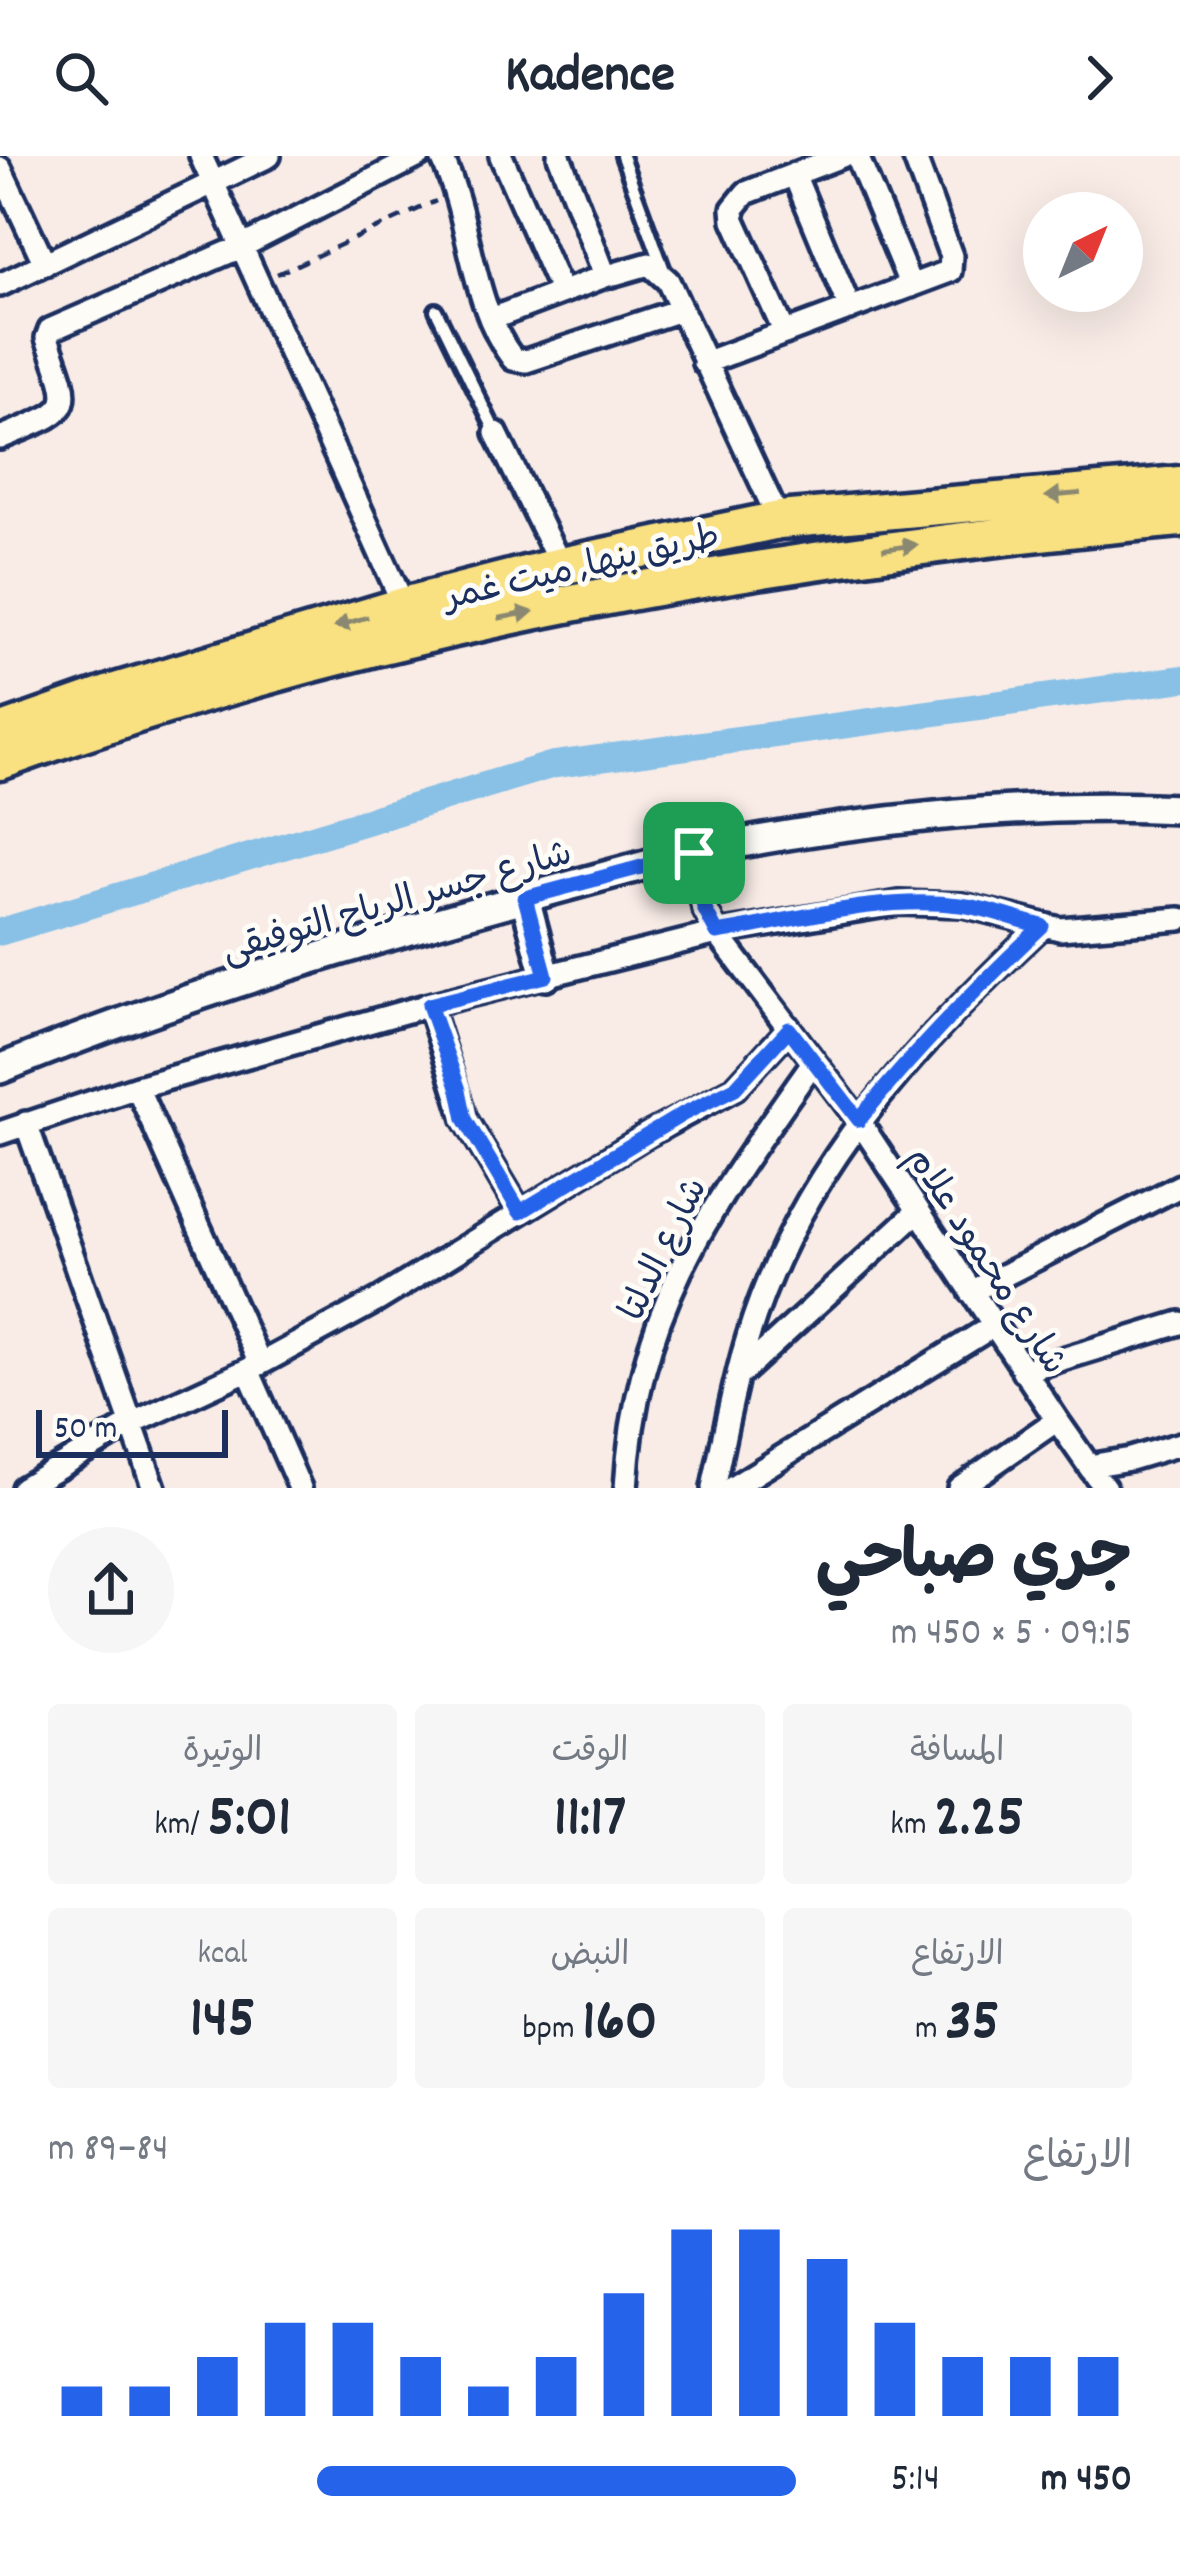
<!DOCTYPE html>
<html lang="ar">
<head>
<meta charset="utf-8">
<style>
	:root { --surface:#fff; --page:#f6f6f7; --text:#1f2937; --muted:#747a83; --accent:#2563eb }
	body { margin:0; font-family:Dekko,"Playpen Sans Arabic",sans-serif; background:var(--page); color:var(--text); direction:rtl; height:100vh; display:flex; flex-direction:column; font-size:45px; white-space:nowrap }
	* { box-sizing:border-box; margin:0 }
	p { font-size:39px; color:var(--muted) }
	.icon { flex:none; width:66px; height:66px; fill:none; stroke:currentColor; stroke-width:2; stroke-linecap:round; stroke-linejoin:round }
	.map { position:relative; height:1332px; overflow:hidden; direction:ltr }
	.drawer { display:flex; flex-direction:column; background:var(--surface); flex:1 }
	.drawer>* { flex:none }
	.needle { width:78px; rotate:43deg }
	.fabs { position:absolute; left:1023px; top:36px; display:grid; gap:24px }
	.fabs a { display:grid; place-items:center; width:120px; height:120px; border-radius:50%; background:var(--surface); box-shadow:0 12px 48px #0002; font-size:60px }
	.scale { position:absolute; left:36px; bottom:30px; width:192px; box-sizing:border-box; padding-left:12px; border:6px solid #1b2f5e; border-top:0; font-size:33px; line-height:42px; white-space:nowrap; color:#1b2f5e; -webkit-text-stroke:9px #fdfcf7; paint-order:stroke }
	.pin { position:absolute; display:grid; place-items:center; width:102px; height:102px; color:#fff; margin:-51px; border-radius:24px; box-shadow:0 6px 18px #0006 }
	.round { display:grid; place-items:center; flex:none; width:126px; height:126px; border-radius:63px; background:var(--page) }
	.summary { display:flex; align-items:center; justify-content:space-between; height:204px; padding:0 48px }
	h1 { font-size:66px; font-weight:700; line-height:90px }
	.metrics { display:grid; grid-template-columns:repeat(3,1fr); gap:18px; height:204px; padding:12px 48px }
	.metrics div { display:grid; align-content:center; border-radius:12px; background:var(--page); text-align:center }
	.metrics b { font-size:60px; font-weight:700 }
	.metrics small { font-size:33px; font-weight:400 }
	.metrics p { font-size:33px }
	.chart { height:336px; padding:24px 48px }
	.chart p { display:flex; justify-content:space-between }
	.chart svg { width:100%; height:216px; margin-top:12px; stroke:var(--accent); stroke-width:6 }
	ul { padding:0 48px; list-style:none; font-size:39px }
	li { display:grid; grid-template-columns:192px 144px 1fr; align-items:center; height:90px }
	li i { height:30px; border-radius:15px; background:var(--accent) }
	header { display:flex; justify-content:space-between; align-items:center; height:156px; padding:0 48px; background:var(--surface); font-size:54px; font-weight:700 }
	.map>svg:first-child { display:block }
</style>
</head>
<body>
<header><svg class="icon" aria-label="forward" viewBox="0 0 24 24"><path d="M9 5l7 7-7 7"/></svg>Kadence<svg class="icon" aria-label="search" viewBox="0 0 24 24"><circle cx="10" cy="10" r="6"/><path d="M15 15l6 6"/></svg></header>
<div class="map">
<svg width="1180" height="1332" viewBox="0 0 1180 1332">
	<rect width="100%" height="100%" fill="#f9ece7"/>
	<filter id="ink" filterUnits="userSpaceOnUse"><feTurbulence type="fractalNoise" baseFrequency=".00833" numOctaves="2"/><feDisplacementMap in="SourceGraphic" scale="24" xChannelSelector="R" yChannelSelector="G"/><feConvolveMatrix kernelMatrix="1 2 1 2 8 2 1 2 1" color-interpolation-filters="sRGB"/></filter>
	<g filter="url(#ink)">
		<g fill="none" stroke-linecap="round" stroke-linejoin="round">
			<path stroke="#88c0e6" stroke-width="27" d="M0 776 552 609 1180 523"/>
			<defs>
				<path id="lane" d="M622 0 665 117
					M436 154 496 277"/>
				<path id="street" d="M201 0 404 450
					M441 0C473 66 469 145 513 203L526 205 680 154
					M501 0 561 136
					M559 0 604 117 611 119 649 108 668 125 779 364
					M857 0 911 130
					M0 12 45 108
					M794 18 850 153
					M0 129 269 0
					M491 163 608 119
					M785 177 734 64 733 53 746 37 842 0
					M704 207 950 115 951 100 914 0
					M496 277 561 410
					M0 282C74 251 75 258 47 182L50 174 243 90 419 0
					M694 696 704 752 717 777 859 965 1057 1264 959 1332
					M429 849 465 963 520 1056
					M137 931 260 1208
					M26 967 154 1332
					M0 977 137 931 429 849 717 777 899 747 963 749 1060 773 1180 763
					M971 1136 1180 1030
					M248 1214 300 1332
					M1023 1215 1180 1167
					M738 1220 918 1055
					M1057 1264 1089 1310 1130 1303 1180 1288
					M1089 1310 1105 1332
					M23 1332 131 1268 260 1208 378 1144 642 982 735 932 789 873
					M626 1332C636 1149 713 1049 814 905
					M713 1332C724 1282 733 1230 748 1181 799 1014 918 886 1042 770
					M732 1332 993 1170"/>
				<path id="secondary" d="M525 742 546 820
					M0 913C225 821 459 759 694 696 848 665 1022 645 1180 653"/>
				<path id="highway" d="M0 577 119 535 404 450 561 410 779 364 1180 329
					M0 605C379 466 780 398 1180 362"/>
			</defs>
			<use href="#lane" stroke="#1b2f5e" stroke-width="20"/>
			<use href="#street" stroke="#1b2f5e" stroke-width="30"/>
			<use href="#secondary" stroke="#1b2f5e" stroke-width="36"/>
			<use href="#highway" stroke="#1b2f5e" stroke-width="45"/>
			<path stroke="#1b2f5e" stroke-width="4.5" stroke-dasharray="12 9" stroke-linecap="butt" d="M277 118 436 45"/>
			<use href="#lane" stroke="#fdfcf7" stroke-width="10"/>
			<use href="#street" stroke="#fdfcf7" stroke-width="21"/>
			<use href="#secondary" stroke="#fdfcf7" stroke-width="27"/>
			<use href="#highway" stroke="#f9e181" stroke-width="36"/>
		</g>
		<defs><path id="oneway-solid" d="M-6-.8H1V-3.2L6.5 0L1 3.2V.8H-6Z" transform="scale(3)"/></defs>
		<g fill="#8a8870">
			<use href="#oneway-solid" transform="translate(1063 339) rotate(175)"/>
			<use href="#oneway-solid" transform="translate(900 391) rotate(-8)"/>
			<use href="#oneway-solid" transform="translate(516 459) rotate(-11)"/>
			<use href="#oneway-solid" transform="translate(351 466) rotate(163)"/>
		</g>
	</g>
	<g fill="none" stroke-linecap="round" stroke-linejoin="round" filter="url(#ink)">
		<defs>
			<path id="route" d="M694 697 704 752 717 777C795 764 880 739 960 749 988 752 1014 763 1042 770 976 832 915 894 859 964L789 873 735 932 683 958 520 1056 465 963 459 934 429 849 546 820 525 742Z"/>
		</defs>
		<use href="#route" stroke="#fff" stroke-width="24"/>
		<use href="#route" stroke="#2563eb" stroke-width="15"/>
	</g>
	<g text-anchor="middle" stroke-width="10" stroke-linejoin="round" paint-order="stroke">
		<g font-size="36" fill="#1b2f5e" stroke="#fdfcf7">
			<text transform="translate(581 408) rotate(-13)" y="13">طريق بنها, ميت غمر</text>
			<text transform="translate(396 743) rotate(-16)" y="13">شارع جسر الرياح التوفيقى</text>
			<text transform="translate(661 1092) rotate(-64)" y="13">شارع الدلتا</text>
			<text transform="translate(989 1103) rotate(57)" y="13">شارع محمود علام</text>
		</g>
	</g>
</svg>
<div class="fabs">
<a><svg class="needle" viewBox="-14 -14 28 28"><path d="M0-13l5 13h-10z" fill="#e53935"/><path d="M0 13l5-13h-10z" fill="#747a83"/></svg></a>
</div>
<div class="scale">50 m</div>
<div class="pin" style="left:694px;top:697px;background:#1e9e55"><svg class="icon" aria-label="arrive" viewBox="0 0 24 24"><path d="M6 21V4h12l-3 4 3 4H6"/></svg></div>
</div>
<section class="drawer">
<div class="summary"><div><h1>جري صباحي</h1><p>09:15 · 5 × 450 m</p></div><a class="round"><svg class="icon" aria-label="share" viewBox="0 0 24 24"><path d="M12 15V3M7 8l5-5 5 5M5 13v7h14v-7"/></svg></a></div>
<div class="metrics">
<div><p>المسافة</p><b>2.25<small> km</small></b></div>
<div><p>الوقت</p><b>11:17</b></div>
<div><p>الوتيرة</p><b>5:01<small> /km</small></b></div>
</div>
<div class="metrics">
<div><p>الارتفاع</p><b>35<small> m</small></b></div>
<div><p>النبض</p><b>160<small> bpm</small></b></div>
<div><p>kcal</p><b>145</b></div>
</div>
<div class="chart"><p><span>الارتفاع</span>84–89 m</p>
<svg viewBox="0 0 160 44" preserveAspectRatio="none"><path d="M5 44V38M15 44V38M25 44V32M35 44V25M45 44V25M55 44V32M65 44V38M75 44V32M85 44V19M95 44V6M105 44V6M115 44V12M125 44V25M135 44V32M145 44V32M155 44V32"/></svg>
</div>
<ul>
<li><b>450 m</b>5:14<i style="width:64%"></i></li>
</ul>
</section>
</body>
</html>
